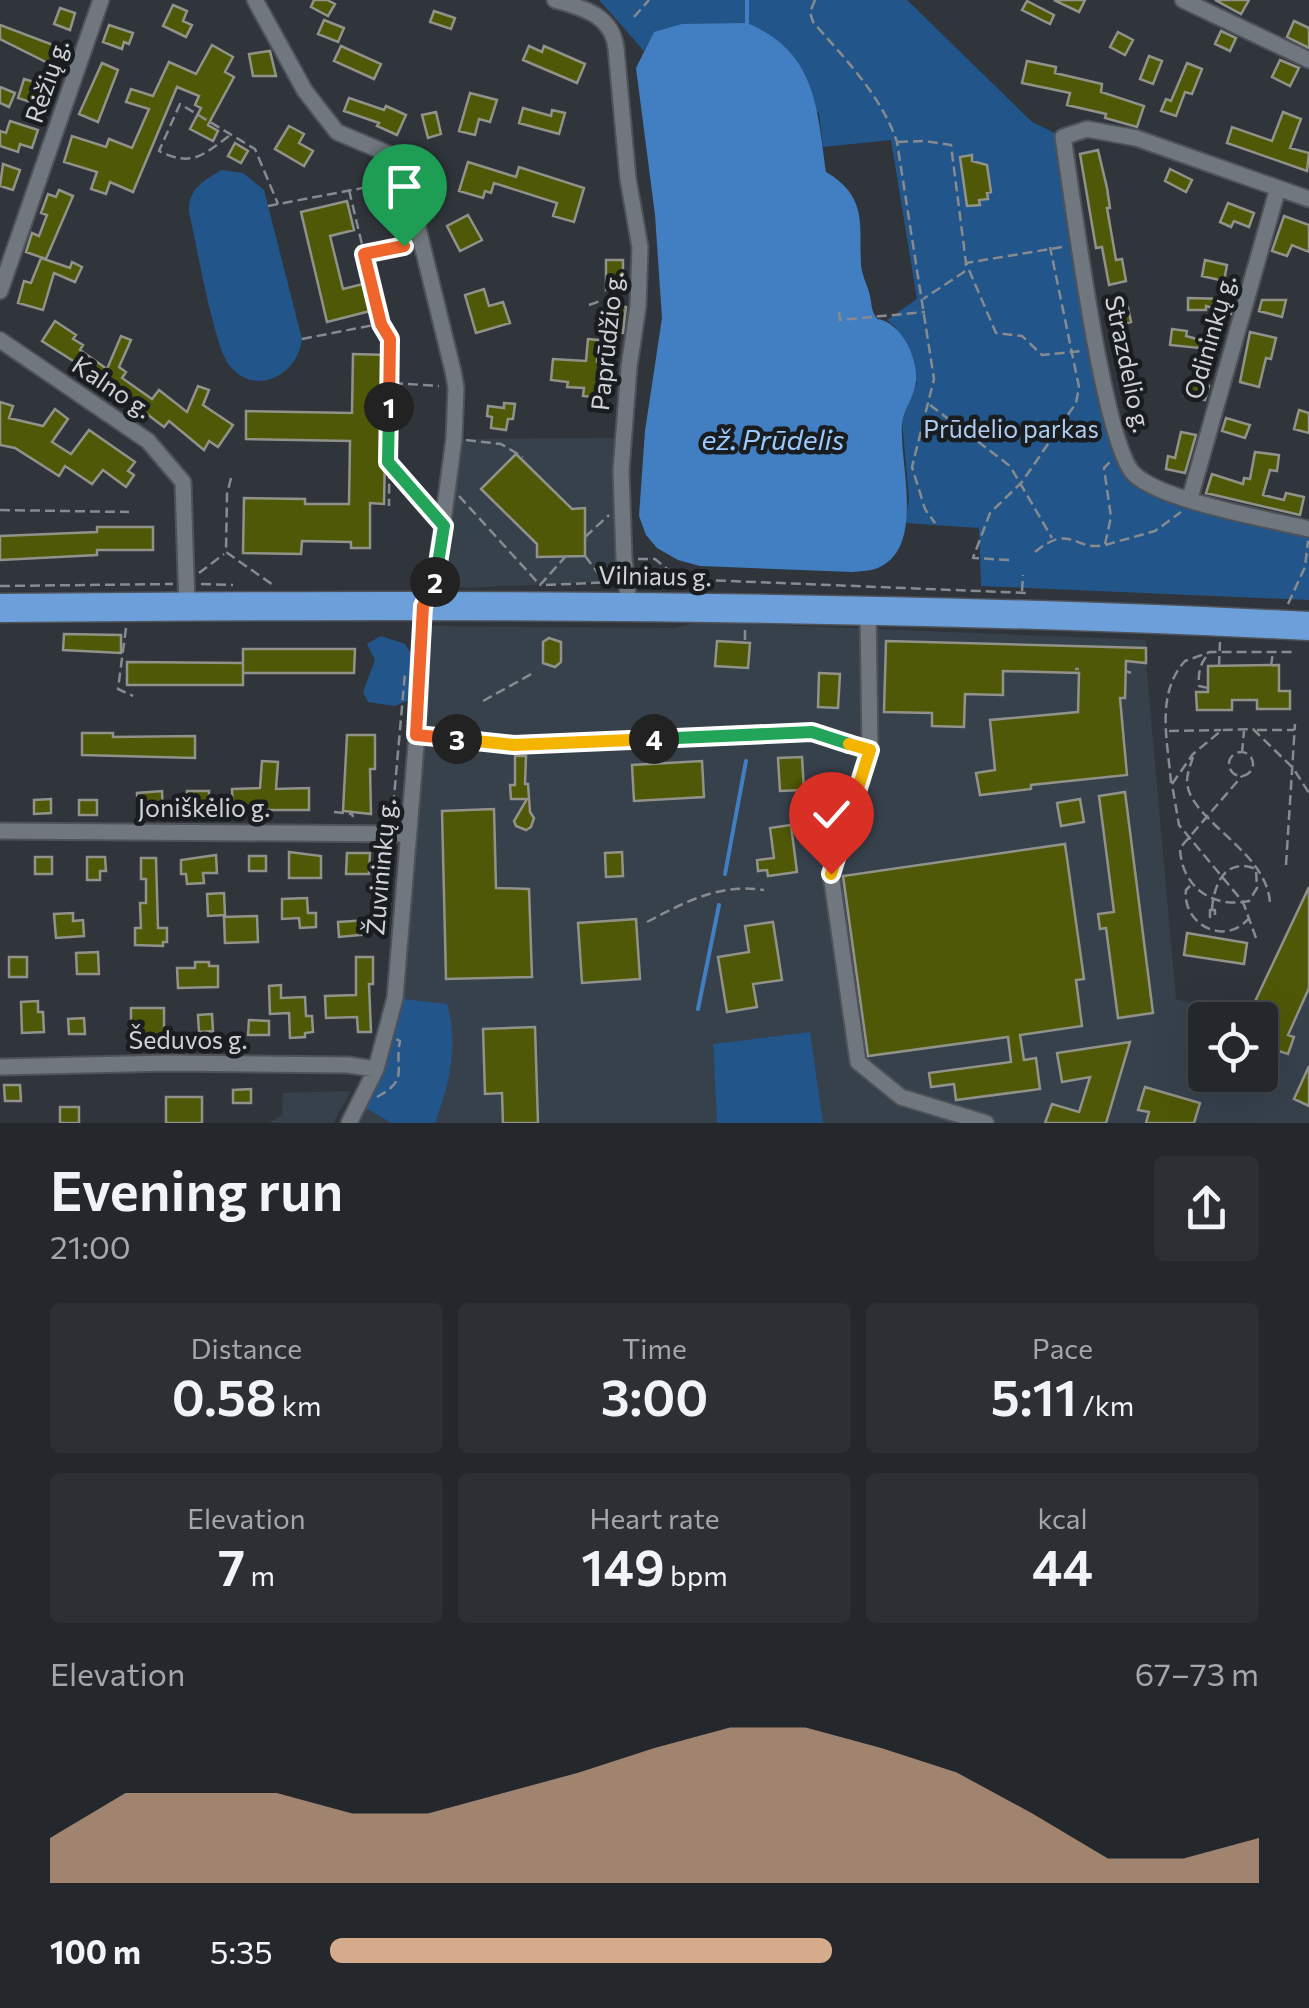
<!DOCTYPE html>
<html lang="en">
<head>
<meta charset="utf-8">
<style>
	:root { --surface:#24282d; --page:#2c3035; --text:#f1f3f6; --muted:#a3a6aa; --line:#414449; --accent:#d6ab8b }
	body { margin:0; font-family:Commissioner,sans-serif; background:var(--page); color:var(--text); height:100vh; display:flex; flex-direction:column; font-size:38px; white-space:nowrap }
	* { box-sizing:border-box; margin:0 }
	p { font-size:32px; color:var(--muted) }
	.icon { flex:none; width:55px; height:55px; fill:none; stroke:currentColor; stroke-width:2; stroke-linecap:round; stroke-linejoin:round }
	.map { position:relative; height:1123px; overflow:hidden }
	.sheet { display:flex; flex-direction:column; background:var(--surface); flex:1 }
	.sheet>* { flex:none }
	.fabs { position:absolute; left:1188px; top:1002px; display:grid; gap:20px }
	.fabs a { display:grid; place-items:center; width:90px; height:90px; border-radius:10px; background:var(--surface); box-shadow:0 10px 40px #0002,0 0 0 2px var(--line); font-size:50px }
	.pin { position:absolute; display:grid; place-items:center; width:85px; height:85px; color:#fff; margin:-102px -42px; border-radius:50% 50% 50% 0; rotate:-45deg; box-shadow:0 0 10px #0007 }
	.pin .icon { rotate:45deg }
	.km { position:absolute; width:50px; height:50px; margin:-25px; border-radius:50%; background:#222; color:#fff; font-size:28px; line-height:50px; text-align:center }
	.round { display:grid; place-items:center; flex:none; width:105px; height:105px; border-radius:10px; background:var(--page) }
	.headline { display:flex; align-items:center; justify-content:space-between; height:170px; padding:0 50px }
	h1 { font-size:55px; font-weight:600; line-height:75px }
	.stats { display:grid; grid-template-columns:repeat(3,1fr); gap:15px; height:170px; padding:10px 50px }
	.stats div { display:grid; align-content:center; border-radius:10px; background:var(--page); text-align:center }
	.stats b { font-size:50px; font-weight:600 }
	.stats small { font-size:28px; font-weight:400 }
	.stats p { font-size:28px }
	.chart { height:280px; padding:20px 50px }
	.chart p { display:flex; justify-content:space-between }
	.chart svg { width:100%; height:180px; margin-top:10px; fill:var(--accent); opacity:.7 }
	ul { padding:0 50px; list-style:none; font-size:32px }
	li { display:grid; grid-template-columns:160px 120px 1fr; align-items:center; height:75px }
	li i { height:25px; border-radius:12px; background:var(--accent) }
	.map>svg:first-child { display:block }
</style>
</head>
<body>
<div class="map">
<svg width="1309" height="1123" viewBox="0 0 1309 1123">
	<rect width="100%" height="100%" fill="#30353c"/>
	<path fill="#37414c" d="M622 438 626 581 434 589 454 439Z
		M697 622 1146 640V663L1176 999 1244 1020H1205V1075H1260V1020L1250 1012 1309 887V1123H823L810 1033 713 1045 717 1123H349L387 1035 421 626 674 628Z
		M351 1091 333 1123H269L282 1115 283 1093Z"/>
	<path fill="#22558a" d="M599 0H907L1032 122 1063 137 1121 451 1156 488 1309 529V600L981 586 979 528 905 523 909 499 902 421 917 383 896 328 887 320 917 299 891 140 823 147 819 113 654 32 644 51Z
		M222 170 243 173 264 190 302 339C298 375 255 398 229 365 214 346 196 242 189 212 188 190 203 180 222 170Z
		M381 636 405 644 414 658 409 700 395 706 368 702 363 692 375 660 367 644Z
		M395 998 447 1004C459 1045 449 1085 435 1123H392L358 1104Z
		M810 1032 823 1123H717L713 1044Z"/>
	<path fill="#417fc2" d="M747 23C816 52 817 107 826 172 868 197 859 224 861 265 862 276 868 286 870 296 872 306 871 310 877 319 903 322 921 364 915 387 912 400 903 412 902 424 899 464 927 551 875 569 868 571 859 571 852 572L700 566 678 560 657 548 646 535 639 516 645 431 662 318 655 215 636 68 654 32 682 24Z"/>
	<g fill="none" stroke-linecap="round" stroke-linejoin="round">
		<path stroke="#417fc2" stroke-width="4" d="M747 0V23
			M725 874 746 761
			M698 1009 719 905"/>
	</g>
	<path fill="#4f5807" stroke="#91938a" stroke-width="2.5" d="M314 0H327L335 4 328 16 311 7Z
		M1054 0H1085L1079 12Z
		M1215 0H1249L1241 14Z
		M1027 1 1054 15 1050 24 1022 10Z
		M173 5 187 11 183 21 192 25 186 37 163 26Z
		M60 8 75 13 70 30 54 24Z
		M434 11 455 18 451 29 430 22Z
		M324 20 344 28 338 42 318 34Z
		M1294 21 1309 28V48L1287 37Z
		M0 25 61 48 54 66 0 39Z
		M109 25 133 33 129 44 124 42 122 49 103 42Z
		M1221 31 1236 38 1230 51 1215 44Z
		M1118 32 1133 40 1125 55 1110 47Z
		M212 45 233 57 225 72 234 77 208 125 218 131 213 141 190 129 201 108 195 105 199 96 177 87 133 192 110 182 106 194 91 189 97 172 64 162 72 136 106 147 109 139 132 148 149 109 126 102 131 89 153 96 169 62 196 74Z
		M341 46 381 64 374 79 334 61Z
		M529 46 542 52 544 46 585 64 577 83 523 60Z
		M270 51 276 76H253L249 54Z
		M1149 56 1162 61 1153 84 1140 79Z
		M1280 60 1299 68 1290 86 1272 77Z
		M1027 61 1056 67 1055 73 1102 84 1101 92 1144 106 1137 127 1105 118 1106 114 1067 105 1070 93 1022 83Z
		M102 63 118 70 98 122 79 114Z
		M1187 63 1202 69 1192 94 1185 92 1176 116 1161 111 1166 99 1171 101Z
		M24 79 48 86 42 106 18 98Z
		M0 87 15 93 9 107 0 103Z
		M470 93 497 100 490 122 479 119 475 135 459 131Z
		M349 98 384 110 386 106 406 115 397 135 377 126 379 123 344 111Z
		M523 108 551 116 552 110 565 113 559 134 519 123Z
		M436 112 441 134 428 138 422 115Z
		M1283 112 1301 119 1290 148 1309 153 1307 171 1227 143 1232 127 1272 141Z
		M10 121 38 130 32 148 20 144 18 152 0 146V131L6 133Z
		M289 126 304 134 299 143 313 151 304 166 275 149Z
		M235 143 248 151 241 163 228 156Z
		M1098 150 1107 188 1110 208H1107L1116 260 1122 259 1126 281 1109 285 1102 247 1096 248 1080 154Z
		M972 155V161L987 165 991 192 987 193 988 199 979 200 980 205 967 206 960 157Z
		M468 162 516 177 519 167 584 188 574 222 553 216 557 203 494 183 491 193 485 191 483 198 459 191Z
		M3 164 20 170 13 190 0 186Z
		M1170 169 1192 180 1186 192 1165 181Z
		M59 190 73 196 46 259 26 252 32 233 39 236 47 215 41 213 48 194 56 197Z
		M347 201 354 230 330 236 343 289 367 283 374 310 327 322 301 212Z
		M1228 203 1254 213 1249 227 1234 221 1231 227 1220 222Z
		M468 215 482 240 460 251 447 226Z
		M1284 216 1309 225V252L1292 245 1287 256 1272 251Z
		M41 258 70 268 72 262 82 267 75 282 54 273 43 310 18 303 24 281 31 283Z
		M606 260H623V290H606Z
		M1205 260 1227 265 1224 281 1202 276Z
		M484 289 489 306 503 302 510 323 476 333 465 295Z
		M1188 298 1226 299 1234 302 1231 314 1206 306V310H1188Z
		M1262 300H1286L1282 317 1259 311Z
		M1127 303 1131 322 1114 326 1111 306Z
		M616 305 626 307 623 333 612 332Z
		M55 321 76 335 73 339 83 345 80 350 107 369 121 336 131 340 119 367 126 372 122 378 152 399 159 390 187 412 198 386 209 390 203 405 233 425 218 447 209 441 204 450 169 421 164 427 130 401 121 396 118 400 107 392 110 389 75 368 78 364 42 341Z
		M1172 329 1187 331 1186 336 1219 345 1214 364 1197 360 1200 348 1170 345Z
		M1250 332 1276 338 1271 359 1266 358 1259 387 1240 382Z
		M588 339 598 340 597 362 604 363 601 398 583 396 584 388 567 387 568 382 551 380 553 359 586 361Z
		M353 354 387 355 384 504 370 503V548H351V542L302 541 301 554 243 553 244 498 305 499V504H349L350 441 246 439V411L352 413Z
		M1187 381 1209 386 1205 400 1184 395Z
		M0 402 13 406 9 418 43 426 55 409 68 419 52 442 71 454 89 430 135 462 128 471 134 475 126 487 103 470 92 484 65 466 59 476 15 448 0 445Z
		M504 403 515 404 513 419H508L506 430 491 428 492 417 487 416 488 406 504 408Z
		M1299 410 1309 413V433L1294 429Z
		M1226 418 1250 425 1245 438 1222 431Z
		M1181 432 1196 435 1185 473 1166 469 1168 456 1175 458Z
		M1255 452 1279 455 1277 471 1270 470 1263 495 1284 500 1286 493 1304 497 1300 515 1206 493 1212 474 1243 484 1244 478 1250 479Z
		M516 454 572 509 585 508V556L537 557V544L481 489Z
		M97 527H153V550H97V555L0 560V536L97 532Z
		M64 634 121 635V653L63 650Z
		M549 638 561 642V662L555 667 543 663V642Z
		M717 641 750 643 748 668 715 666Z
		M886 641 1146 648V663L1126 661 1125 698H1120L1127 775 1031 785V789L980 795 976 773 995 770 990 720 1078 712 1079 673 1003 671V695L965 694 964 727 932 726V713L884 712Z
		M243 649H355L354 673H243Z
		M127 662 243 663V685H127Z
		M1279 665V691H1290V709H1257V700H1232V710H1197L1196 692H1208V666Z
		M819 673 840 674 838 708 818 707Z
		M82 733H113V737L195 736V758L82 755Z
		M347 735H375V769H370L371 814 343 811Z
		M515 756H526L525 784H528L530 812 534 818 531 827 526 830 516 826 514 821 527 799H511L510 785H515Z
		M802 757 804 790 780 791 778 758Z
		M262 761 278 762 276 789 309 788V810H233L232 789 260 788Z
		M702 761 704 797 634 801 632 765Z
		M162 791 163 811 138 812 137 793Z
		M187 791H209V814H187Z
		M1125 792 1153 1013 1118 1018 1106 928 1100 929 1098 914 1114 912 1099 796Z
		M51 799V813L34 814V800Z
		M1080 799 1084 822 1061 826 1057 803Z
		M79 800H97V815H79Z
		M494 809 496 888 529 889 532 977 446 979 442 811Z
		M791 825 797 872 768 876 767 870 758 871 757 860 774 858 770 828Z
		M1065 844 1084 979 1076 980 1082 1026 1020 1035 1024 1060 1036 1058 1040 1089 956 1100 954 1084 931 1087 929 1073 1011 1062 1008 1037 868 1056 843 876Z
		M289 852 321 856V878H289Z
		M622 852 623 876 606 877 605 853Z
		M347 853H370L369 874H346Z
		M216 855 217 873H203L204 883 187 884 186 874H181V860Z
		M249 856H266V871H249Z
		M35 857H52V874H35Z
		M87 857H105L106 871H100V880H87Z
		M141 858H156L158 928H167V942H163V946L135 945V928H141L140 903H146V879H141Z
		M1309 887V988L1288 1035 1294 1037 1288 1054 1260 1045V1017L1250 1012Z
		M224 893 225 915 208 916 207 894Z
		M307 898 308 913H316V927L300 928 299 918 282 919V899Z
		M73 913V921L83 920 84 936 56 938 54 914Z
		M257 916 258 942 225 943 224 917Z
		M636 919 640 979 582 983 578 923Z
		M369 920 370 934 339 937 338 922Z
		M773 922 782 980 753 984 757 1007 727 1012 718 957 749 952 745 926Z
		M1187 933 1247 943 1244 964 1184 955Z
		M98 952 99 974H77L76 953Z
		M9 957H27V977H9Z
		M356 957H373V984H369L371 1032H358L357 1017 326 1018 325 996 356 995Z
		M195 962H209V966H218V987L178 988 177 968H195Z
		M281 985V998L305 997 306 1016H312L313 1032 305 1033V1037L290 1038 289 1013 270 1014 269 986Z
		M38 1001V1012H43L44 1032 22 1033 21 1002Z
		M131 1008H164V1037H137V1026H131Z
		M212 1014 213 1031 199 1032 198 1015Z
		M84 1018 85 1034H69L68 1019Z
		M249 1020 269 1021V1035H248Z
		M535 1027 538 1123H503L502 1093 485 1094 483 1029Z
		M1200 1034H1205V1065L1194 1063Z
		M1130 1042 1106 1123H1045L1052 1104 1079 1112 1090 1077 1062 1082 1057 1053Z
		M1309 1066V1106L1294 1099Z
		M4 1085H20L21 1101H5Z
		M1145 1087 1200 1103 1194 1123H1146L1149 1112 1138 1110Z
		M251 1089V1103H233V1090Z
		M166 1097H202V1123H166Z
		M60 1107H79V1123H60Z"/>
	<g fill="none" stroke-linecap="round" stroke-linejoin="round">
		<defs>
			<path id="minor" d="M255 0 305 91 337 132 396 157 404 171 453 371 456 388 454 439 434 589 423 606 419 710 395 998 376 1069 349 1123
				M555 0C583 8 612 15 616 48L628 179 640 247 638 306 629 367 621 471 624 558 629 605
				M1183 0 1309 60
				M1309 199 1136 138 1087 129 1063 137C1072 193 1103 444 1134 474 1162 501 1268 519 1309 529
				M0 291 101 0
				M0 340 148 441 183 482 187 607
				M1190 498 1278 188
				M868 610 870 750 831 874 858 1062 901 1097 986 1123
				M417 735 514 745 811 732 870 750
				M0 831 408 834
				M0 1067 169 1063 348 1065 376 1069"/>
			<path id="trunk" d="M0 608C437 604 873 604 1309 626"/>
		</defs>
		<use href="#minor" stroke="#4f5359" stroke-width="19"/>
		<use href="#trunk" stroke="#4f5359" stroke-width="31"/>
		<path stroke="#878b90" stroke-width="2.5" stroke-dasharray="10 5" stroke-linecap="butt" d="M815 0 810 12 813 22C845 59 881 95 897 142L934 379 912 467 925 509 935 523
			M634 17 649 0
			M229 136C202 156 191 167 159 151L180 104 255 149 278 204
			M898 142 924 141 951 145 966 263 964 272 923 299
			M349 190 381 324 390 339 389 506
			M268 206 394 182
			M1062 247 966 263 996 333 1022 336 1042 355 1081 351
			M366 254 407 245
			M589 305 603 300
			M839 312 840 320 925 312
			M302 339 379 324
			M393 383 439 386
			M930 405 1010 466 1052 538
			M466 440 501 444 523 457
			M390 463 431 510
			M231 478 227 494 226 552 273 585
			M459 496 540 585 566 556
			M0 510 129 512
			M585 537 609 515
			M1105 544 1111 517 1104 468 1111 461
			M1035 552C1071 522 1074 552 1105 545L1155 531 1181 512
			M585 556 605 582
			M638 559H655L678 578
			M1009 560 973 558 990 513 1022 482 1076 403 1079 387 1050 247
			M199 573 224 554
			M641 581 680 579 1028 593
			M201 584 233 585
			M546 585 613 582
			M0 586 173 584
			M1022 591 1023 575
			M1288 604 1305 567 1308 541
			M126 628 118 689 133 696
			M745 630V643
			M1219 666 1220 642
			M1271 666 1273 652
			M1075 669H1079
			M1126 671 1131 673
			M1208 688 1199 686C1198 671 1200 664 1209 653
			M483 701 535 672
			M1257 730H1294
			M1169 731 1221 730
			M1229 764a12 12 0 1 1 24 0a12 12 0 1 1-24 0Z
			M1242 753 1244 731
			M1193 757C1191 764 1187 773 1187 781 1188 821 1268 850 1270 904
			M1171 783C1168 742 1155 694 1185 661L1210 652H1296
			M334 812 352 814 353 817
			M392 820 405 673
			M390 848V879
			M1286 865 1295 724
			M1190 886 1186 890C1182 925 1226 947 1249 918
			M1212 909C1214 883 1226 857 1256 869L1257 888 1249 901C1212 909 1181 886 1180 848L1242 776
			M1210 910H1215V916L1210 917Z
			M647 922C685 902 720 883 764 890
			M1256 938 1243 902 1179 825 1172 784 1193 754 1222 730 1253 729 1293 768 1309 793
			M377 1097C410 1079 394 1071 400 1041L396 1039"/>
		<use href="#minor" stroke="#70777e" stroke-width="15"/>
		<use href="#trunk" stroke="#6da0db" stroke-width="28"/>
	</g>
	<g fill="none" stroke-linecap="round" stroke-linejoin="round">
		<defs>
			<path id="split-1" d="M389 407 390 339 381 324 364 254 404 246"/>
			<path id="split-2" d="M389 407 388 462 444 526 435 582"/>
			<path id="split-3" d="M435 582 423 606 416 735 457 739"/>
			<path id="split-4" d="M457 739 514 745 654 739"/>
			<path id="split-5" d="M654 739 812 732 849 744"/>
			<path id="split-6" d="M831 874 870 750 849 744"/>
		</defs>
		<use href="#split-1" stroke="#fff" stroke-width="20"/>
		<use href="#split-2" stroke="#fff" stroke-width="20"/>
		<use href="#split-3" stroke="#fff" stroke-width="20"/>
		<use href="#split-4" stroke="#fff" stroke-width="20"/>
		<use href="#split-5" stroke="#fff" stroke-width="20"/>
		<use href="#split-6" stroke="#fff" stroke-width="20"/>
		<use href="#split-1" stroke="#f0652b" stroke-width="12"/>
		<use href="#split-2" stroke="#22a559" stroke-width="12"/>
		<use href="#split-3" stroke="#f0652b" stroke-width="12"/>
		<use href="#split-4" stroke="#f5b400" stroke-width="12"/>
		<use href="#split-5" stroke="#22a559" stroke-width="12"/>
		<use href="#split-6" stroke="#f5b400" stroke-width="12"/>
	</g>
	<g text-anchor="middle" stroke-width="9" stroke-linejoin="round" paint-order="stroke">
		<g font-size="25" fill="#cfd2d6" stroke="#1a1d20">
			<text transform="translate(47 81) rotate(-71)" y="9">Rėžių g.</text>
			<text transform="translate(1210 337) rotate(-74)" y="9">Odininkų g.</text>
			<text transform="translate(607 341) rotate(-84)" y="9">Paprūdžio g.</text>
			<text transform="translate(1128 364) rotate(78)" y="9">Strazdelio g.</text>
			<text transform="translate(112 387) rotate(34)" y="9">Kalno g.</text>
			<text transform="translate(655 576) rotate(1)" y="9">Vilniaus g.</text>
			<text x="204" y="817">Joniškėlio g.</text>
			<text transform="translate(381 867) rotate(-85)" y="9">Žuvininkų g.</text>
			<text x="188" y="1049">Šeduvos g.</text>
		</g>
		<g font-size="25" fill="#adccf0" stroke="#1a1d20">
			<text x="1011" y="438">Prūdelio parkas</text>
		</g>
		<g font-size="28" font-style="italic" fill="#9ac9ff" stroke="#1a1d20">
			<text x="773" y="450">ež. Prūdelis</text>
		</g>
	</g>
</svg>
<div class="fabs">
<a><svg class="icon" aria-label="locate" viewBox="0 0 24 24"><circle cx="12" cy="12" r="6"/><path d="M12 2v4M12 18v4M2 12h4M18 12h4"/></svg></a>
</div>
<div class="pin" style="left:404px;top:246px;background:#1e9e55"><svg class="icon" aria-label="arrive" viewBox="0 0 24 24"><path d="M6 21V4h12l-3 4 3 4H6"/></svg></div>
<div class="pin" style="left:831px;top:874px;background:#d93025"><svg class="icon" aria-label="check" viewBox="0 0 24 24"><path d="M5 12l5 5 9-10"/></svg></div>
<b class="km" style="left:389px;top:407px">1</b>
<b class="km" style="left:435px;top:582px">2</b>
<b class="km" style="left:457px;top:739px">3</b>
<b class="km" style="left:654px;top:739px">4</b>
</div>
<section class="sheet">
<div class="headline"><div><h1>Evening run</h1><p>21:00</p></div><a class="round"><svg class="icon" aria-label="share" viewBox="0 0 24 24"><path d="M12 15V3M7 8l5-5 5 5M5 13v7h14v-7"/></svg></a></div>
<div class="stats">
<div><p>Distance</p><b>0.58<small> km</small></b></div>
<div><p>Time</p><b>3:00</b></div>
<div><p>Pace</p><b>5:11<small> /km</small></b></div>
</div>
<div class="stats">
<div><p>Elevation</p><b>7<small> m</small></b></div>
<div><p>Heart rate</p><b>149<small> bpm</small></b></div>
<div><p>kcal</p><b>44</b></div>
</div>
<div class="chart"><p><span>Elevation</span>67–73 m</p>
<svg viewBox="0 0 160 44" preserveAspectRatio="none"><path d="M0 44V33L10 22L20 22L30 22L40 27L50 27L60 22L70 17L80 11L90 6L100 6L110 11L120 17L130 27L140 38L150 38L160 33V44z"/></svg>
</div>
<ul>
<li><b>100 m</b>5:35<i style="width:54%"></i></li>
</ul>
</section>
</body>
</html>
